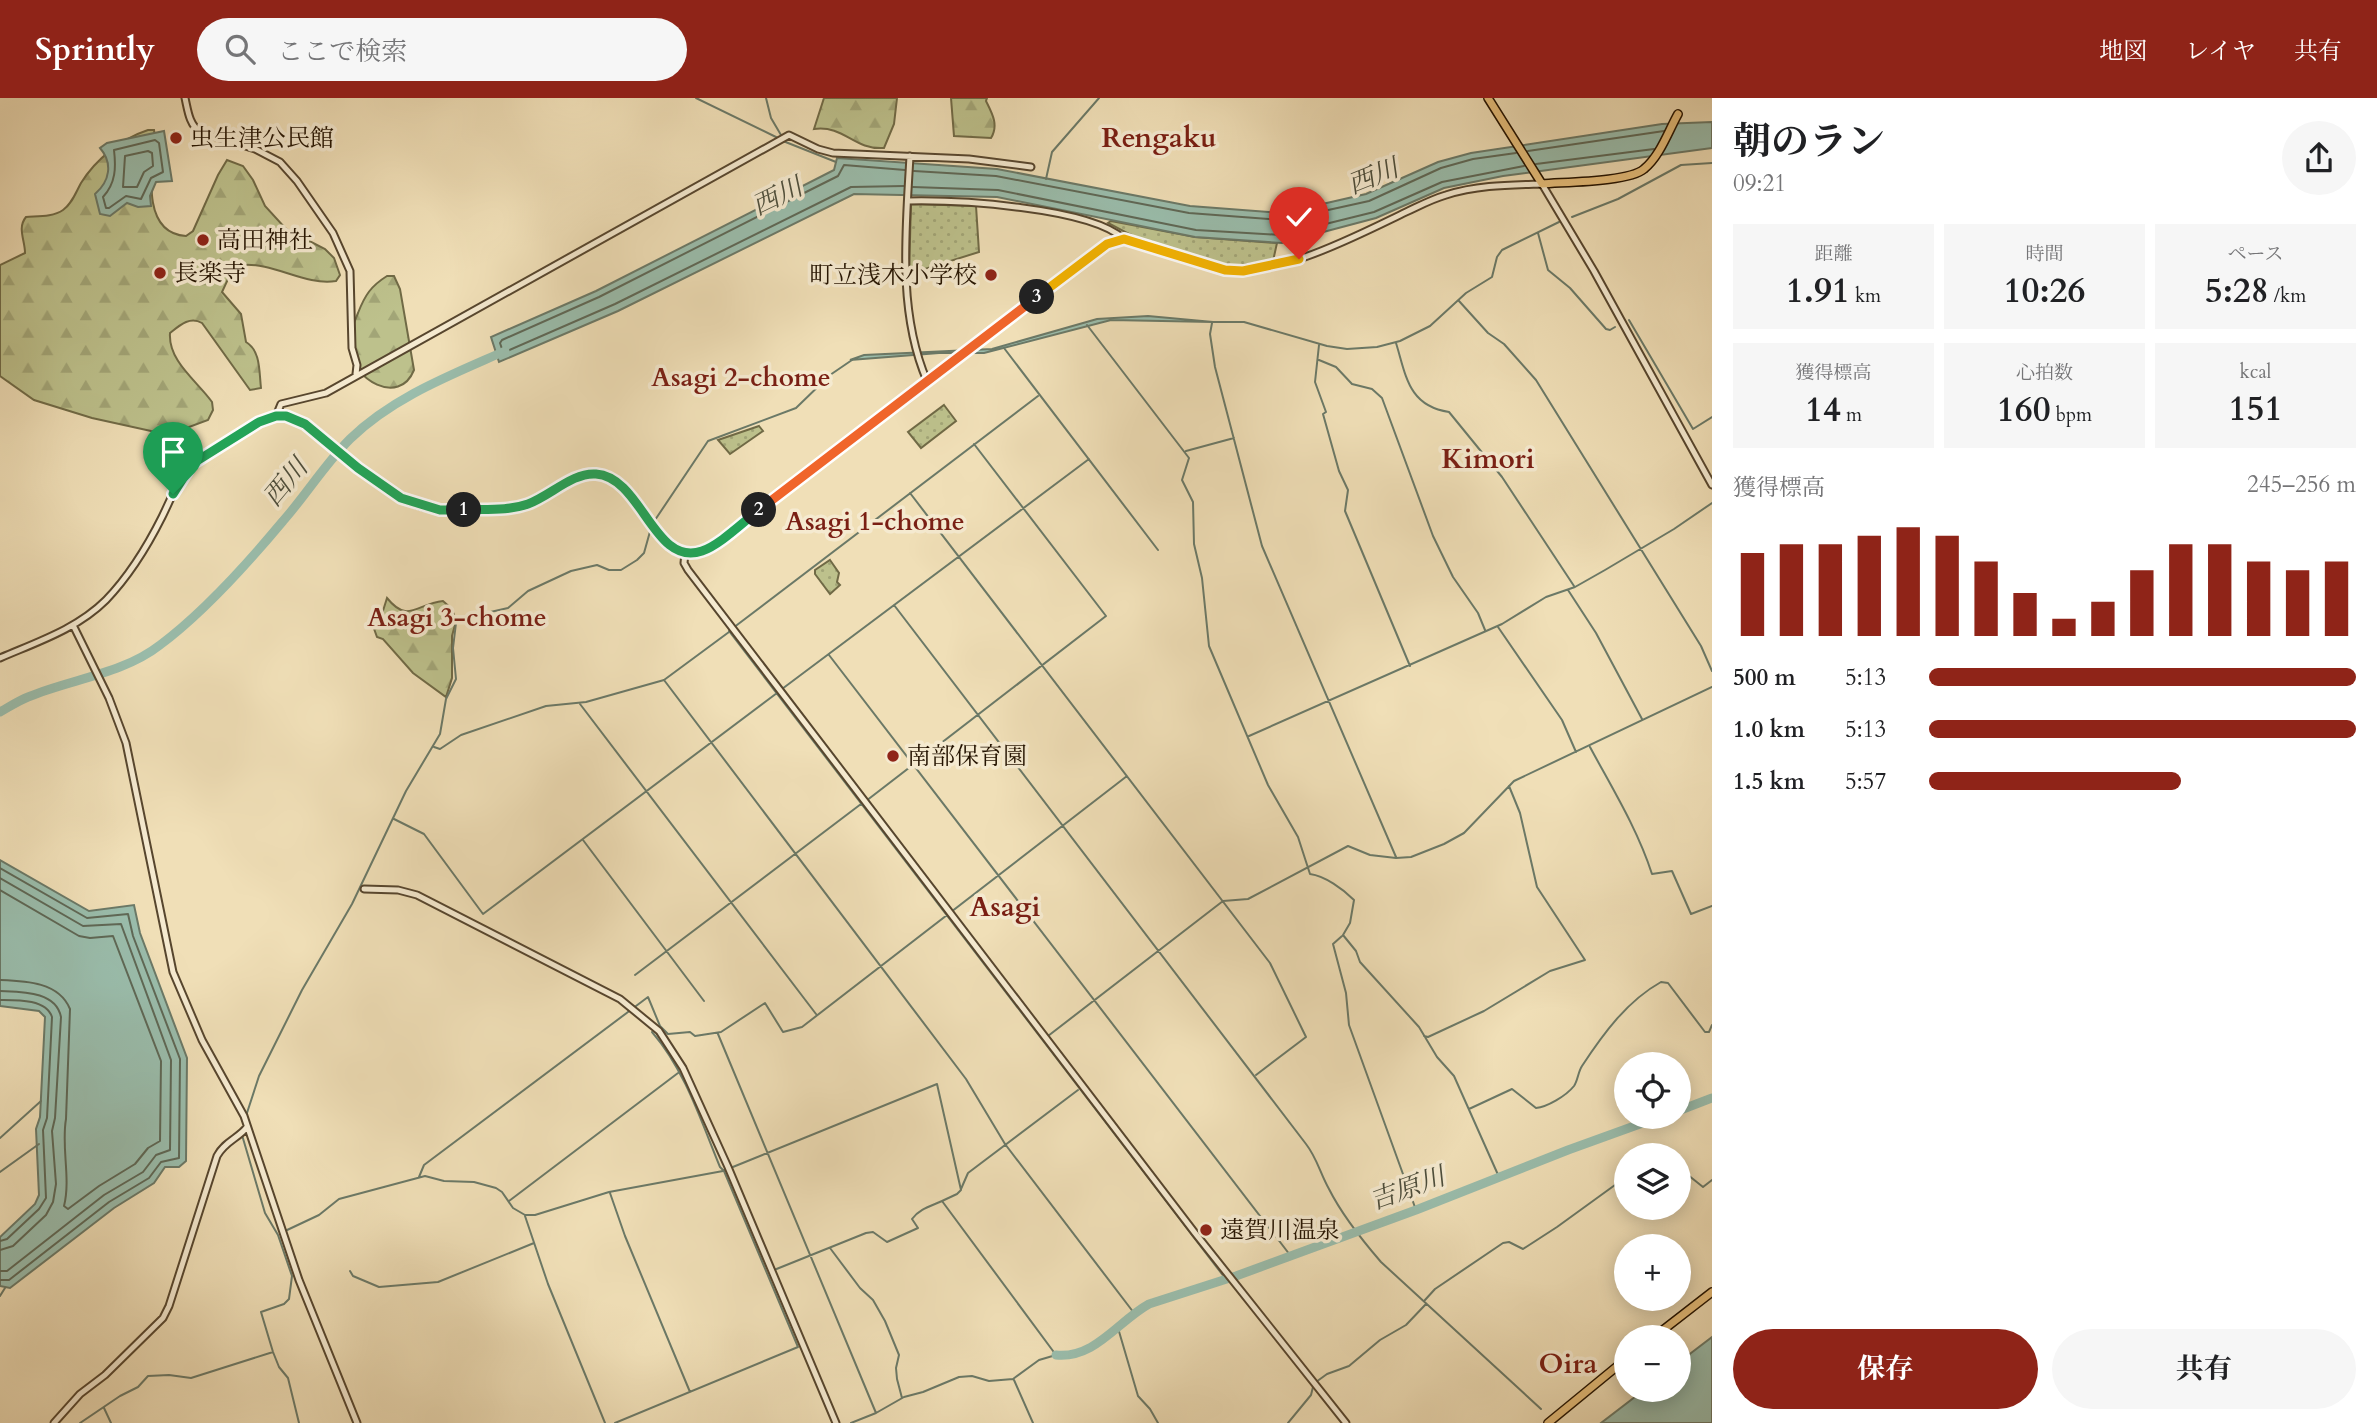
<!DOCTYPE html>
<html lang="ja">
<head>
<meta charset="utf-8">
<style>
	:root { --surface:#fff; --page:#f6f6f6; --text:#202124; --muted:#757577; --accent:#8f2418 }
	body { margin:0; font-family:Cardo,"Noto Serif JP",serif; background:var(--page); color:var(--text); height:100vh; display:flex; flex-direction:column; font-size:26px; white-space:nowrap }
	* { box-sizing:border-box; margin:0 }
	p { font-size:23px; color:var(--muted) }
	.icon { flex:none; width:38px; height:38px; fill:none; stroke:currentColor; stroke-width:2; stroke-linecap:round; stroke-linejoin:round }
	.map { position:relative; flex:1; overflow:hidden }
	.drawer { display:flex; flex-direction:column; background:var(--surface); width:665px }
	.drawer>* { flex:none }
	.buttons { position:absolute; left:1614px; top:954px; display:grid; gap:14px }
	.buttons a { display:grid; place-items:center; width:77px; height:77px; border-radius:50%; background:var(--surface); box-shadow:0 4px 18px #0003; font-size:35px }
	.pin { position:absolute; display:grid; place-items:center; width:60px; height:60px; color:#fff; margin:-72px -30px; border-radius:50% 50% 50% 0; rotate:-45deg; box-shadow:0 0 7px #0007 }
	.pin .icon { rotate:45deg }
	.km { position:absolute; width:35px; height:35px; margin:-18px; border-radius:50%; background:#222; color:#fff; font-size:19px; line-height:35px; text-align:center }
	.round { display:grid; place-items:center; flex:none; width:74px; height:74px; border-radius:37px; background:var(--page) }
	.headline { display:flex; align-items:center; justify-content:space-between; height:119px; padding:0 21px }
	h1 { font-size:38px; font-weight:700; line-height:52px }
	.figures { display:grid; grid-template-columns:repeat(3,1fr); gap:10px; height:119px; padding:7px 21px }
	.figures div { display:grid; align-content:center; border-radius:0px; background:var(--page); text-align:center }
	.figures b { font-size:35px; font-weight:700 }
	.figures small { font-size:19px; font-weight:400 }
	.figures p { font-size:19px }
	.chart { height:196px; padding:14px 21px }
	.chart p { display:flex; justify-content:space-between }
	.chart svg { width:100%; height:126px; margin-top:7px; stroke:var(--accent); stroke-width:6 }
	.button { display:flex; gap:14px; margin-top:auto; padding:14px 21px }
	.button a { flex:1; height:80px; border-radius:42px; background:var(--accent); color:#fff; font-size:28px; font-weight:700; line-height:80px; text-align:center }
	.button a+a { background:var(--page); color:var(--text) }
	ul { padding:0 21px; list-style:none; font-size:23px }
	li { display:grid; grid-template-columns:112px 84px 1fr; align-items:center; height:52px }
	li i { height:18px; border-radius:9px; background:var(--accent) }
	header { display:flex; align-items:center; gap:42px; box-sizing:border-box; height:98px; padding:0 35px; background:var(--accent); color:#fff }
	header strong { font-size:33px }
	nav { display:flex; gap:38px; margin-inline-start:auto; font-size:24px }
	.search { width:490px; height:63px; background:var(--page); display:flex; align-items:center; gap:18px; box-sizing:border-box; padding:0 24px; border-radius:38px; color:var(--muted); font-size:26px }
	main { display:flex; flex:1; min-height:0 }
	.map>svg:first-child { display:block }
</style>
</head>
<body>
<header>
<strong>Sprintly</strong>
<div class="search"><svg class="icon" aria-label="search" viewBox="0 0 24 24"><circle cx="10" cy="10" r="6"/><path d="M15 15l6 6"/></svg>ここで検索</div>
<nav><a>地図</a><a>レイヤ</a><a>共有</a></nav>
</header>
<main>
<div class="map">
<svg width="1712" height="1325" viewBox="0 0 1712 1325">
	<defs>
		<pattern id="forest-firs" width="22" height="20" patternUnits="userSpaceOnUse" patternTransform="scale(1.75)"><rect width="22" height="20" fill="#bdc18c"/><path d="M5 1l3.5 6h-7zM16 11l3.5 6h-7z" fill="#a2a577"/></pattern>
		<pattern id="park-dots" width="8" height="8" patternUnits="userSpaceOnUse" patternTransform="scale(1.75)"><rect width="8" height="8" fill="#bdc18c"/><path d="M2 2h.1M6 6h.1" fill="none" stroke="#a2a577" stroke-width="1.8" stroke-linecap="round"/></pattern>
	</defs>
	<rect width="100%" height="100%" fill="#f0dfb7"/>
	<filter id="stains"><feTurbulence type="fractalNoise" baseFrequency=".00286" numOctaves="4"/><feColorMatrix values="0 0 0 0 .2 0 0 0 0 .09 0 0 0 0 .02 0 0 0 .5 -.17"/></filter>
	<radialGradient id="worn" r=".72"><stop offset=".6" stop-color="#630" stop-opacity="0"/><stop offset="1" stop-color="#630" stop-opacity=".3"/></radialGradient>
	<path fill="url(#forest-firs)" stroke="#706a46" stroke-width="2" d="M824 0H897L894 26 884 50C853 52 845 27 814 31Z
		M951 0H987L986 3C992 15 999 27 991 40L954 38Z
		M148 32H154L155 40C152 70 140 135 186 138L193 133 218 77 227 62 243 68 253 82 265 108 286 131 325 151 334 160 340 177 336 183C304 188 274 164 241 167L228 181 222 194 241 216 246 244C261 253 259 274 261 290L250 292 202 225C190 218 180 227 170 235 168 263 197 283 212 304L213 312 208 322 173 335 151 333 92 320 34 302 0 278V167L25 155C25 142 17 130 26 119 37 118 53 119 63 112 72 106 76 94 81 85 96 61 121 41 148 32Z
		M387 178H394L400 191 414 272C399 309 352 281 350 251 349 239 353 226 358 215 365 197 371 188 387 178Z
		M387 500C408 526 416 506 443 503L452 511 456 523 452 538V580L446 599 413 575 383 541 377 539 372 525 382 516Z"/>
	<path fill="url(#park-dots)" stroke="#706a46" stroke-width="2" d="M911 106 976 108 979 154 909 176Z
		M1111 123 1195 139 1277 145 1273 163 1234 168 1215 164 1144 144 1108 125Z
		M944 307 956 323 921 350 908 334Z
		M759 328 763 333 730 356 718 342Z
		M830 462 839 475 837 484 840 487 830 496 815 476V472Z"/>
	<path fill="#9abdac" stroke="#6b7967" stroke-width="2" d="M1712 24V50L1503 78 1444 90 1376 120 1282 145 1195 139 997 99 854 96 618 213 499 264 491 239 596 193 834 72 837 60 997 71 1190 108 1283 115 1366 96 1438 64 1471 55 1662 26Z
		M164 33 172 83 156 84 150 98 151 108 138 109 127 105 110 118 100 116 95 96C110 83 113 65 100 50L107 45Z
		M1148 218 1213 224 1111 222 984 255H939L850 262 864 257 992 251 1097 221Z
		M0 762 89 813 134 807 140 835 187 960 186 1063 179 1069H165L154 1085 114 1110 10 1190 0 1188V1139L35 1106 39 1097 36 1031 40 1019 45 919 39 913 0 908Z
		M1712 1239V1325H1601L1644 1292H1678V1265Z"/>
	<g fill="none" stroke-linecap="round" stroke-linejoin="round">
		<path stroke="#5f6856" stroke-width="2" d="M155 42 159 45 163 74 151 80 141 101 126 98 109 110H106L103 99C116 85 116 69 114 52Z
			M148 53 152 55 153 68 144 74 137 89H123L125 58Z
			M1528 53 1664 33
			M1536 66 1654 51
			M914 73 996 78 1189 115 1283 122 1369 103 1441 70 1473 61 1516 55
			M904 88 851 89 615 206 507 253 502 251 500 245 502 242 599 199 814 90 838 78 844 67 905 72
			M913 89 998 92 1196 132 1281 137 1374 114 1442 84 1524 68
			M0 770 87 820 128 816 133 838 180 961 179 1060 161 1064 149 1080 109 1104 9 1182H0
			M0 780 83 828 121 826 171 962 170 1052 156 1057 143 1074 104 1097 7 1173H0
			M0 792 79 838 90 840 113 838 161 963 160 1043 148 1050 135 1066 99 1088 68 1111 64 1108C71 1080 61 1049 66 1021L70 911C59 884 26 883 0 882
			M0 893C22 894 56 893 61 919L55 1020 52 1033 56 1086 53 1104 46 1117 13 1148 0 1152
			M0 902C17 902 46 901 52 919L47 1020 43 1032 46 1100 39 1111 7 1141 0 1143"/>
		<path stroke="#6b7967" stroke-width="2" d="M696 0 778 40
			M766 0 771 20 781 37
			M783 43 836 64
			M1046 81 1052 54 1099 0
			M1572 119 1618 101 1681 67 1712 65
			M1538 135 1548 172 1570 190 1606 231 1610 232 1615 229
			M1459 203 1488 235 1504 246 1536 282 1701 548 1712 573
			M1629 222 1693 331 1712 319
			M1213 224H1244L1327 248 1347 251 1377 249 1400 243 1430 228 1466 195 1492 179 1497 159 1502 152 1559 124
			M1212 225 1210 236 1215 269 1262 448 1396 759
			M1087 227 1189 360 1182 382 1193 404 1194 446 1202 480 1209 548 1268 687 1298 739 1310 776C1325 778 1343 791 1354 802L1350 825 1343 837 1356 853 1360 864 1419 929 1437 959 1454 978 1499 1079
			M1396 245C1406 277 1408 308 1449 314L1502 379 1574 488
			M1319 247 1315 284 1326 314 1323 316 1339 373 1348 392 1345 413 1410 568
			M1004 250 1158 452
			M1319 262 1336 269 1352 286 1372 291 1382 300 1433 438 1453 479 1478 515 1485 532
			M1186 353 1234 340
			M910 395 1270 865 1306 939 1256 977
			M653 425 708 343 796 310 830 277 852 262
			M1568 492 1596 535 1642 621
			M894 507 1306 1046C1317 1060 1320 1075 1329 1091 1342 1117 1362 1142 1381 1164L1541 1311
			M1498 529 1562 622 1576 654
			M733 530 1038 298
			M729 533 1225 1180
			M829 557 1290 1157
			M664 582 966 981 1005 1046 1134 1215
			M782 591 1089 361
			M580 606 816 916
			M1249 638 1502 526 1546 499 1575 489 1605 472 1674 431 1712 405
			M434 649 440 651 461 637 546 608 586 604 664 582 729 534
			M1590 649C1612 690 1637 730 1652 776L1672 773 1691 816 1712 808
			M866 703 1106 518 974 346
			M394 721 424 736 483 816 777 595
			M583 742 704 903
			M1342 838 1333 846 1346 895 1349 927 1416 1112
			M635 877 861 706
			M718 936 876 1315
			M1048 938 1223 803 1248 801 1348 748 1370 757 1396 760 1411 759 1444 746 1464 735 1514 683 1712 589
			M1424 938 1428 939 1484 913 1550 873 1585 862 1537 789 1520 715 1509 688
			M1469 1011 1512 991 1536 1010C1547 1009 1566 998 1574 988 1578 982 1578 974 1582 968 1603 936 1627 903 1661 884L1668 885 1705 934H1709L1712 927
			M246 1018 259 978 302 892 352 806 406 693 440 636 446 601 456 581 453 550 456 525 464 520 508 510 528 493 571 473 597 467 609 472H621L637 462 644 455 651 430
			M242 1037 265 1115 278 1137 292 1178 289 1201 284 1206 261 1214 273 1254 279 1269 288 1280 299 1325
			M0 1040 41 1003
			M1657 1057 1662 1055 1664 1057
			M1678 1069 1703 1089 1712 1082
			M0 1074 39 1046
			M419 1079 424 1067 648 899 660 928 668 936 690 934 695 938 721 934 765 905 783 934 802 929 1127 678
			M961 1091 968 1075 1078 992
			M610 1095 625 1138 690 1294
			M509 1103 678 975
			M525 1118 548 1186 605 1325
			M285 1133 319 1117 339 1101 425 1078 444 1083 474 1084 496 1090 502 1094 513 1110 525 1117H535L609 1094 723 1073 937 986 961 1092 957 1096 942 1103 1056 1257 1039 1262 1013 1281 989 1283 972 1278 959 1279 923 1294 904 1299 876 1315 851 1325
			M830 1150 860 1190 873 1202 885 1223 899 1257 896 1270 897 1281 902 1300
			M774 1172 866 1135 873 1134 887 1144 918 1130 912 1121C919 1111 931 1108 942 1103
			M350 1173 353 1178 379 1189 438 1184 534 1145
			M0 1198 5 1190
			M1425 1202 1435 1191 1503 1145 1509 1144 1523 1151 1557 1129 1626 1079
			M1118 1230 1138 1298 1150 1311 1158 1325
			M1014 1282 1033 1325
			M1316 1284 1327 1276 1349 1268 1380 1242 1406 1227 1426 1206
			M104 1310 111 1325
			M80 1325 120 1298 138 1289 148 1278 169 1277 191 1280 273 1254
			M615 1325 798 1249 724 1073 720 1069C701 1023 685 972 652 934
			M1288 1325 1311 1297 1313 1289"/>
		<path stroke="#9abdac" stroke-width="9" d="M0 614C9 609 18 603 28 599 71 581 123 576 160 547 203 515 248 465 283 423 306 397 325 366 350 341 393 299 451 277 505 253
			M1678 1013 1712 1000
			M1056 1257C1095 1261 1118 1223 1149 1206L1236 1178 1416 1112 1568 1052 1662 1018"/>
		<defs>
			<path id="tertiary" d="M185 0C188 13 189 26 200 34L255 51 280 64 297 83 333 135 350 173 352 250 357 267 356 276
				M910 58C906 132 897 213 927 283
				M908 103C957 102 1089 109 1124 141L1218 171C1274 182 1356 138 1406 114 1419 108 1432 101 1446 97 1477 87 1509 87 1542 86L1594 173 1712 387
				M276 318 281 306 326 295 789 37 818 51 833 55 969 61 1031 69
				M685 455 684 465 688 472 1195 1135 1346 1325
				M73 527 109 600 126 645 173 874 202 942 244 1018 299 1182 357 1325
				M0 560C37 544 77 531 106 502 130 477 147 449 162 419 170 403 178 381 191 368 202 357 222 349 236 340 250 331 264 317 283 318 306 319 337 353 356 368 376 385 398 402 423 409 450 416 502 415 528 406 553 397 578 369 606 378 641 389 660 473 704 452 710 449 716 444 722 440L1080 165 1107 146 1124 141
				M364 791 398 792 417 797 620 901 659 933 683 970 728 1069 836 1325
				M54 1325 80 1296 105 1277 163 1220 169 1208 217 1058C225 1043 239 1040 247 1029"/>
			<path id="primary" d="M1488 0 1542 86C1564 84 1629 84 1644 71 1660 58 1668 34 1678 16
				M1654 1239 1712 1194
				M1548 1325 1626 1261"/>
		</defs>
		<use href="#tertiary" stroke="#57462e" stroke-width="9"/>
		<use href="#primary" stroke="#241300" stroke-width="10"/>
		<use href="#tertiary" stroke="#f5ead0" stroke-width="5"/>
		<use href="#primary" stroke="#e8c07c" stroke-width="7"/>
	</g>
	<g fill="none" stroke-linecap="round" stroke-linejoin="round">
		<defs>
			<path id="split-1" d="M173 396 192 366 259 324 276 318H286L305 326 358 370 401 400 440 412H464"/>
			<path id="split-2" d="M464 412C485 411 508 413 528 406 550 398 573 374 596 376 642 379 654 470 702 453 720 447 743 424 759 412"/>
			<path id="split-3" d="M759 412 1037 199"/>
			<path id="split-4" d="M1037 199 1107 146 1124 141 1225 172 1243 173 1299 161"/>
		</defs>
		<use href="#split-1" stroke="#fff" stroke-width="14"/>
		<use href="#split-2" stroke="#fff" stroke-width="14"/>
		<use href="#split-3" stroke="#fff" stroke-width="14"/>
		<use href="#split-4" stroke="#fff" stroke-width="14"/>
		<use href="#split-1" stroke="#22a559" stroke-width="9"/>
		<use href="#split-2" stroke="#22a559" stroke-width="9"/>
		<use href="#split-3" stroke="#f0652b" stroke-width="9"/>
		<use href="#split-4" stroke="#f5b400" stroke-width="9"/>
	</g>
	<g fill="#8f2418" stroke="#f5ead0" stroke-width="2.5">
		<circle cx="176" cy="40" r="7"/>
		<circle cx="203" cy="142" r="7"/>
		<circle cx="160" cy="175" r="7"/>
		<circle cx="991" cy="177" r="7"/>
		<circle cx="893" cy="658" r="7"/>
		<circle cx="1206" cy="1132" r="7"/>
	</g>
	<g text-anchor="middle" stroke-width="7" stroke-linejoin="round" paint-order="stroke">
		<g font-size="24" fill="#241300" stroke="#f5ead0" text-anchor="start">
			<text x="190" y="48">虫生津公民館</text>
			<text x="217" y="150">高田神社</text>
			<text x="174" y="183">長楽寺</text>
			<text x="977" y="185" text-anchor="end">町立浅木小学校</text>
			<text x="907" y="666">南部保育園</text>
			<text x="1220" y="1140">遠賀川温泉</text>
		</g>
		<g font-size="26" font-style="italic" fill="#4d4e3c" stroke="#f5ead0">
			<text transform="translate(1373 78) rotate(-22)" y="9">西川</text>
			<text transform="translate(777 98) rotate(-26)" y="9">西川</text>
			<text transform="translate(285 384) rotate(-50)" y="9">西川</text>
			<text transform="translate(1407 1090) rotate(-20)" y="9">吉原川</text>
		</g>
		<g font-size="26" font-weight="bold" fill="#7a1f14" stroke="#f5ead0">
			<text x="741" y="288">Asagi 2-chome</text>
			<text x="875" y="432">Asagi 1-chome</text>
			<text x="457" y="528">Asagi 3-chome</text>
		</g>
		<g font-size="28" font-weight="bold" fill="#7a1f14" stroke="#f5ead0">
			<text x="1159" y="49">Rengaku</text>
			<text x="1488" y="370">Kimori</text>
			<text x="1005" y="818">Asagi</text>
			<text x="1568" y="1275">Oira</text>
		</g>
	</g>
	<rect width="100%" height="100%" filter="url(#stains)"/>
	<rect width="100%" height="100%" fill="url(#worn)"/>
</svg>
<div class="buttons">
<a><svg class="icon" aria-label="locate" viewBox="0 0 24 24"><circle cx="12" cy="12" r="6"/><path d="M12 2v4M12 18v4M2 12h4M18 12h4"/></svg></a>
<a><svg class="icon" aria-label="layers" viewBox="0 0 24 24"><path d="M12 4l9 5-9 5-9-5zM3 14l9 5 9-5"/></svg></a>
<a>+</a>
<a>−</a>
</div>
<div class="pin" style="left:173px;top:396px;background:#1e9e55"><svg class="icon" aria-label="arrive" viewBox="0 0 24 24"><path d="M6 21V4h12l-3 4 3 4H6"/></svg></div>
<div class="pin" style="left:1299px;top:161px;background:#d93025"><svg class="icon" aria-label="check" viewBox="0 0 24 24"><path d="M5 12l5 5 9-10"/></svg></div>
<b class="km" style="left:464px;top:412px">1</b>
<b class="km" style="left:759px;top:412px">2</b>
<b class="km" style="left:1037px;top:199px">3</b>
</div>
<section class="drawer">
<div class="headline"><div><h1>朝のラン</h1><p>09:21</p></div><a class="round"><svg class="icon" aria-label="share" viewBox="0 0 24 24"><path d="M12 15V3M7 8l5-5 5 5M5 13v7h14v-7"/></svg></a></div>
<div class="figures">
<div><p>距離</p><b>1.91<small> km</small></b></div>
<div><p>時間</p><b>10:26</b></div>
<div><p>ペース</p><b>5:28<small> /km</small></b></div>
</div>
<div class="figures">
<div><p>獲得標高</p><b>14<small> m</small></b></div>
<div><p>心拍数</p><b>160<small> bpm</small></b></div>
<div><p>kcal</p><b>151</b></div>
</div>
<div class="chart"><p><span>獲得標高</span>245–256 m</p>
<svg viewBox="0 0 160 44" preserveAspectRatio="none"><path d="M5 44V15M15 44V12M25 44V12M35 44V9M45 44V6M55 44V9M65 44V18M75 44V29M85 44V38M95 44V32M105 44V21M115 44V12M125 44V12M135 44V18M145 44V21M155 44V18"/></svg>
</div>
<ul>
<li><b>500 m</b>5:13<i style="width:100%"></i></li>
<li><b>1.0 km</b>5:13<i style="width:100%"></i></li>
<li><b>1.5 km</b>5:57<i style="width:59%"></i></li>
</ul>
<div class="button"><a>保存</a><a>共有</a></div>
</section>
</main>
</body>
</html>
